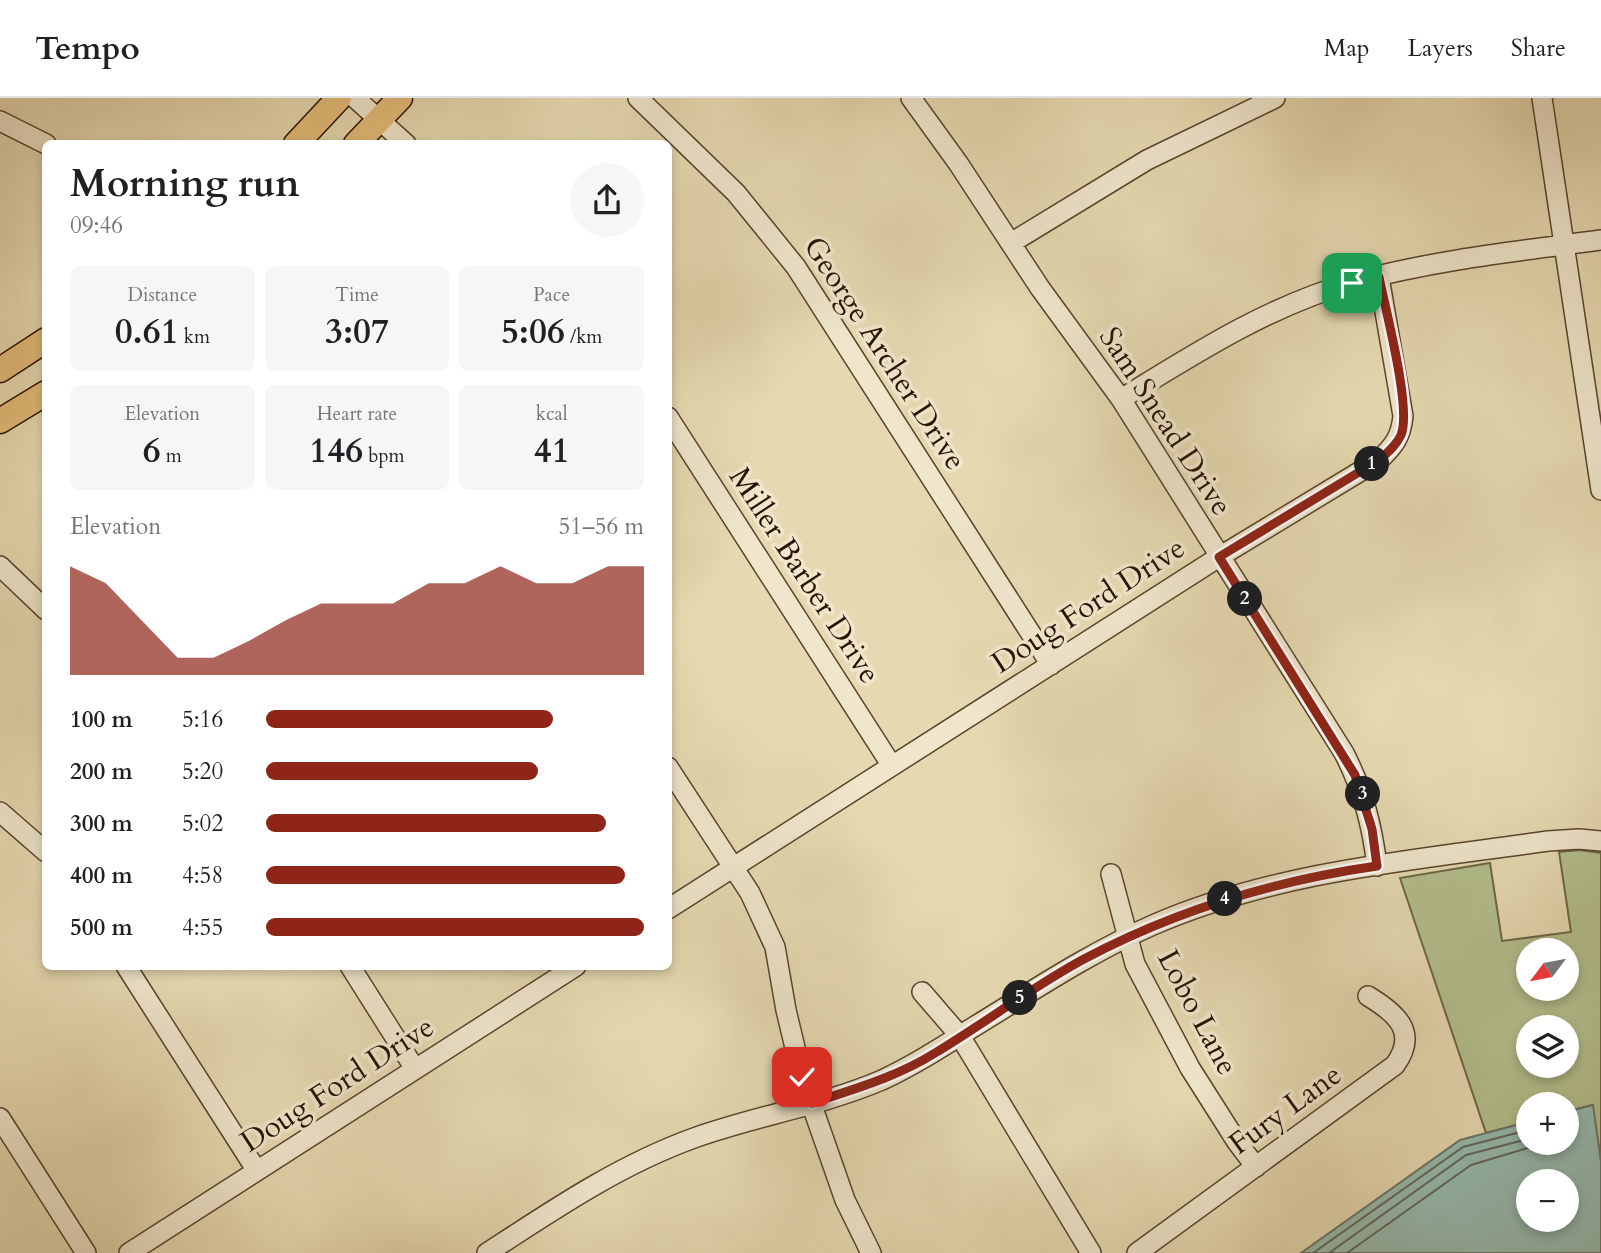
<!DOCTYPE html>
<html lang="en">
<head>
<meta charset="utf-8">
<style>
	:root { --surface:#fff; --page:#f6f6f6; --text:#202124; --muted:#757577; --line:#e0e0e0; --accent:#8f2418 }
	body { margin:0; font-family:Cardo,serif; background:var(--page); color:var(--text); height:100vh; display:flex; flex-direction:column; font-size:26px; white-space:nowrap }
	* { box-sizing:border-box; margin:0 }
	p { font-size:23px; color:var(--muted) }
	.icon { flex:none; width:38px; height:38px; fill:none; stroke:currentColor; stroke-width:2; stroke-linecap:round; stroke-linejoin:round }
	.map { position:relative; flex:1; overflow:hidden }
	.drawer { position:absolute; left:42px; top:42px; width:630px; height:830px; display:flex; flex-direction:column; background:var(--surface); border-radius:10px; box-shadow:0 4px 10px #0003 }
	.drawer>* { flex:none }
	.needle { width:46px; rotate:238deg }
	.buttons { position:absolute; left:1516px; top:840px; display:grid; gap:14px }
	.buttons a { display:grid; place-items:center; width:63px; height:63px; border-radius:50%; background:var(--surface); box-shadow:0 4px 10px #0003; font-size:35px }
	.pin { position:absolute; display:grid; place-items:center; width:60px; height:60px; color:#fff; margin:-30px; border-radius:14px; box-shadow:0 4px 10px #0006 }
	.km { position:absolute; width:35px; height:35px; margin:-18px; border-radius:50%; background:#222; color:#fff; font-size:19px; line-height:35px; text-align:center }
	.round { display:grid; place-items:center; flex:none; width:74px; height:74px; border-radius:37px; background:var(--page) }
	.head { display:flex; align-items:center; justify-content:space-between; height:119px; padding:0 28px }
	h1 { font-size:38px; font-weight:800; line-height:52px }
	.figures { display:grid; grid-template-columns:repeat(3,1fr); gap:10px; height:119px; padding:7px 28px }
	.figures div { display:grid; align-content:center; border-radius:10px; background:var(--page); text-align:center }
	.figures b { font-size:35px; font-weight:800 }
	.figures small { font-size:19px; font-weight:400 }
	.figures p { font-size:19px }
	.chart { height:196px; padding:14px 28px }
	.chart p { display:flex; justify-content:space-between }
	.chart svg { width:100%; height:126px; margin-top:7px; fill:var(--accent); opacity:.7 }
	ul { padding:0 28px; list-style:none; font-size:23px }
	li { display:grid; grid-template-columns:112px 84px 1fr; align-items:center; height:52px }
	li i { height:18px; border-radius:9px; background:var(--accent) }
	header { display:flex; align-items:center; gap:42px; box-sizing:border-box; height:98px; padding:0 35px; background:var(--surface); border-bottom:2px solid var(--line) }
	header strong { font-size:33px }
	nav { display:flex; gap:38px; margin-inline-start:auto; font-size:24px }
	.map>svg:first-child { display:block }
</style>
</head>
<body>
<header>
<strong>Tempo</strong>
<nav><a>Map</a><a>Layers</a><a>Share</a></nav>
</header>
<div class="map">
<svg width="1601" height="1155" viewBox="0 0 1601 1155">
	<rect width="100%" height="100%" fill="#e6d9b1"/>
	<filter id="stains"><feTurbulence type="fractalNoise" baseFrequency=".00286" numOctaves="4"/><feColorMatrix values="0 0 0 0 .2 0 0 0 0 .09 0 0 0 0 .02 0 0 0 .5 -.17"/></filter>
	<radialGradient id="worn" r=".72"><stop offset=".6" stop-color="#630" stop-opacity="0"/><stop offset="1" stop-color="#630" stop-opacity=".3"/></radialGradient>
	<path fill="#b3bf8d" stroke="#6e6847" stroke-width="2" fill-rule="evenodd" d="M1580 752 1601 755V1064L1592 1007 1566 1014V1006H1528V1024L1486 1035 1400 780 1490 765 1502 843 1571 834 1559 754ZM1528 852H1566V891H1528ZM1528 929H1566V968H1528Z"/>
	<path fill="#96baaf" stroke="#6a7769" stroke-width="2" fill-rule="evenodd" d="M1593 1007 1601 1064V1155H1301L1460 1042 1528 1024V1045H1566V1014ZM1528 1083H1566V1122H1528Z"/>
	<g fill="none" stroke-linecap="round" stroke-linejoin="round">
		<path stroke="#5f6658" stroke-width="2" d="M1313 1155 1463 1049 1528 1032
			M1329 1155 1466 1057 1528 1041
			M1347 1155 1471 1067 1544 1045"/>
		<defs>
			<path id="minor" d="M355 0 406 46
				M638 0 736 95 796 169 1051 567
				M911 0 958 65 1040 190 1121 301 1344 655C1363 692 1372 727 1377 768
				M1542 0 1601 392
				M0 23 46 46
				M1011 145 1147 62 1275 0
				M1121 301C1194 256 1270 207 1354 184 1434 162 1519 153 1601 142
				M668 319 892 668
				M0 468 46 512
				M668 669 750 795 775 849 786 912 802 979 845 1102 871 1155
				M0 714 46 754
				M1111 776 1135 866 1190 970 1237 1044 1256 1069
				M668 811 1219 459 1379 362C1394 348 1401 339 1403 318L1379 179
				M126 868 257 1073
				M350 868 415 971
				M922 894 960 938 1091 1155
				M0 1020 86 1155
				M129 1155 576 868
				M487 1155C553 1112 619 1067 694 1040 755 1018 821 1008 882 982 914 967 942 949 972 930 1031 894 1089 855 1153 827 1277 773 1415 762 1548 743L1579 741 1601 743
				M1137 1155 1395 967C1419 934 1396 915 1368 898"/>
			<path id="major" d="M296 46 339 0
				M356 46 400 0
				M0 272 46 242
				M0 323 46 295"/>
		</defs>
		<use href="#minor" stroke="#58442d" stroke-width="22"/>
		<use href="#major" stroke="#281201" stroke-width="27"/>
		<use href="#minor" stroke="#efe6cc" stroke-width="19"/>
		<use href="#major" stroke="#e3bc78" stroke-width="24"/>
	</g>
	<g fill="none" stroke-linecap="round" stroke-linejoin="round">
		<defs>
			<path id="route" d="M802 979 812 1005C854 991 897 979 935 955 985 925 1032 889 1084 861 1176 812 1273 783 1377 768L1372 731 1355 677 1219 459 1379 362C1387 355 1396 348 1401 337 1412 311 1385 210 1379 179L1352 185"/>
		</defs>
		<use href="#route" stroke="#fff" stroke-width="14"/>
		<use href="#route" stroke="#8f2418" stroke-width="9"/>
	</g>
	<g text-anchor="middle" stroke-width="7" stroke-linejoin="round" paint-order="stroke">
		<g font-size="30" fill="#281201" stroke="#efe6cc">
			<text transform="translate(885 255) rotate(57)" y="10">George Archer Drive</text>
			<text transform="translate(1166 323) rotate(57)" y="10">Sam Snead Drive</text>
			<text transform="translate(805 477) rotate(57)" y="10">Miller Barber Drive</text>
			<text transform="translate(1088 507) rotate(-33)" y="10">Doug Ford Drive</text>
			<text transform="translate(1198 914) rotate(62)" y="10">Lobo Lane</text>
			<text transform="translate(337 986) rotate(-33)" y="10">Doug Ford Drive</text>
			<text transform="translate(1285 1011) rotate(-36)" y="10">Fury Lane</text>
		</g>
	</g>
	<rect width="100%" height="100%" filter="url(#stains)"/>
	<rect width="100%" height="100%" fill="url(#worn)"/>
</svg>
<div class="buttons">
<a><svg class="needle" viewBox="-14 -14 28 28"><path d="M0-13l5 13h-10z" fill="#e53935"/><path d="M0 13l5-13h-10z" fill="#757577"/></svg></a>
<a><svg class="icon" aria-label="layers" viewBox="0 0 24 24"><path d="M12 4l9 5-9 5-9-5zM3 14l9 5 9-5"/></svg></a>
<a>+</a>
<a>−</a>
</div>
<div class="pin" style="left:1352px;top:185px;background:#1e9e55"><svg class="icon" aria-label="arrive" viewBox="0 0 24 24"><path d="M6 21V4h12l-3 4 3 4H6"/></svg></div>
<div class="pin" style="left:802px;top:979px;background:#d93025"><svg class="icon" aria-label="check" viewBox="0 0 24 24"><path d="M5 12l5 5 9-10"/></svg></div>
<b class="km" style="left:1372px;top:366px">1</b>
<b class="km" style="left:1245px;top:501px">2</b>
<b class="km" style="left:1363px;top:696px">3</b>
<b class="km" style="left:1225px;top:801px">4</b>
<b class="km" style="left:1020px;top:900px">5</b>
<section class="drawer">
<div class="head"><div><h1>Morning run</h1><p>09:46</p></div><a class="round"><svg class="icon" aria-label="share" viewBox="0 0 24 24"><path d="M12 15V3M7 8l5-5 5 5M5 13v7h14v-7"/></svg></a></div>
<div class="figures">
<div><p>Distance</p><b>0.61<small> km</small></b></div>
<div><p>Time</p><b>3:07</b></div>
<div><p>Pace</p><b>5:06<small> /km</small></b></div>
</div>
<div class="figures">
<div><p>Elevation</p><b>6<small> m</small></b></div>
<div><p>Heart rate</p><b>146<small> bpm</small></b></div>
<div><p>kcal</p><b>41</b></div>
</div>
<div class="chart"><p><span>Elevation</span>51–56 m</p>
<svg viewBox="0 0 160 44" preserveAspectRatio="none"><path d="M0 44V6L10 12L20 25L30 38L40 38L50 32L60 25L70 19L80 19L90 19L100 12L110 12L120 6L130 12L140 12L150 6L160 6V44z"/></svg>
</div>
<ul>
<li><b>100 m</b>5:16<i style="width:76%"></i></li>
<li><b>200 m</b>5:20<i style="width:72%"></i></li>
<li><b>300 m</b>5:02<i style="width:90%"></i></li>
<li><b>400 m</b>4:58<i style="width:95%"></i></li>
<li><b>500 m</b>4:55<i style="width:100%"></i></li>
</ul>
</section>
</div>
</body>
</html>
